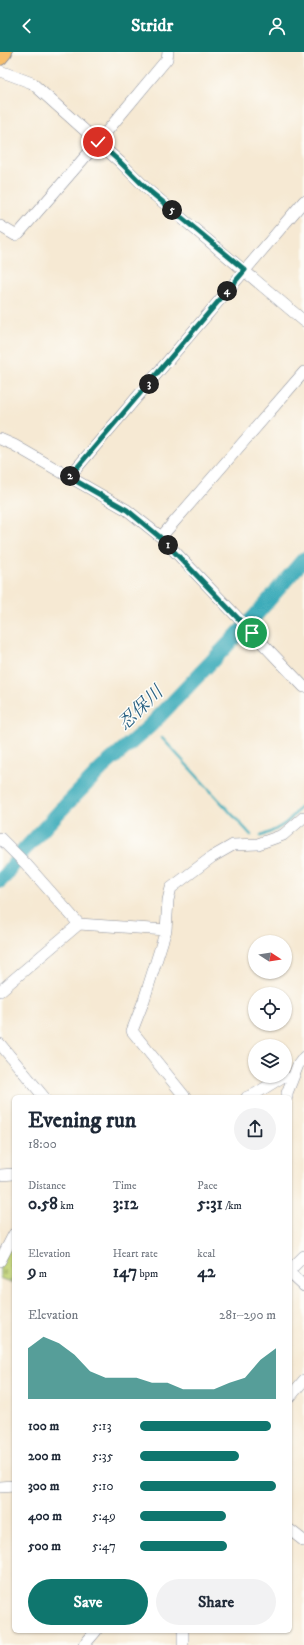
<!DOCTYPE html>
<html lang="en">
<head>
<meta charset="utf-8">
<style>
	:root { --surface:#fff; --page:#f2f2f3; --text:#1f2937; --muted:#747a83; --accent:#0f766e }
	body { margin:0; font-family:"IM FELL DW Pica","Noto Serif JP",serif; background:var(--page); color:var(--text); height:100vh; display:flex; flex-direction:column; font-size:15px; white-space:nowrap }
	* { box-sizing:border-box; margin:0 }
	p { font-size:13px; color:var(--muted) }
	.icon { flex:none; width:22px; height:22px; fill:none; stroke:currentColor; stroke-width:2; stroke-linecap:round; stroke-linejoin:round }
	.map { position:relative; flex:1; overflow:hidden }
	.panel { position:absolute; left:12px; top:1043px; width:280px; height:538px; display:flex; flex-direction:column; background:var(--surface); border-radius:6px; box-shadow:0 1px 3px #0004 }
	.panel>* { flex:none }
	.needle { width:26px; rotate:102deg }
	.buttons { position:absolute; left:248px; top:883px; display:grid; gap:8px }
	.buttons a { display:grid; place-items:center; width:44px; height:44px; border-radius:50%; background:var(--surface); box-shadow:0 1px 3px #0004; font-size:20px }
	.pin { position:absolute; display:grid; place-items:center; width:34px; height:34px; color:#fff; margin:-17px; border:2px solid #fff; border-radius:50%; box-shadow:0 1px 4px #0007 }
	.km { position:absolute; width:20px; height:20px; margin:-10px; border-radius:50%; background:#222; color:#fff; font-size:11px; line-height:20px; text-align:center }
	.round { display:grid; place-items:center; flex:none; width:42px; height:42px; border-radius:21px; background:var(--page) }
	.summary { display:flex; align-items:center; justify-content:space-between; height:68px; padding:0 16px }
	h1 { font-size:22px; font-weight:800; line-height:30px }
	.figures { display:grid; grid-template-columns:repeat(3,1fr); gap:6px; height:68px; padding:4px 16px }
	.figures div { display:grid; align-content:center }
	.figures b { font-size:17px; font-weight:800 }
	.figures small { font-size:11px; font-weight:400 }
	.figures p { font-size:11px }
	.chart { height:112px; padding:8px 16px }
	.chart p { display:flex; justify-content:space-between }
	.chart svg { width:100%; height:72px; margin-top:4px; fill:var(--accent); opacity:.7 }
	.action { display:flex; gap:8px; margin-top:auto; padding:8px 16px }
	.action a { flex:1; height:46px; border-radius:24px; background:var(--accent); color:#fff; font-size:16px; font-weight:800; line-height:46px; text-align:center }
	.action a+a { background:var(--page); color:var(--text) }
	ul { padding:0 16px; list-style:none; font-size:13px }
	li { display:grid; grid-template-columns:64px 48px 1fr; align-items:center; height:30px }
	li i { height:10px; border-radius:5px; background:var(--accent) }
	header { display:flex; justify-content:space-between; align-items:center; height:52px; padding:0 16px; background:var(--accent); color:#fff; font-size:18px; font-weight:800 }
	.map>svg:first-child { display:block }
</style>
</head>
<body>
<header><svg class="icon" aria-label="back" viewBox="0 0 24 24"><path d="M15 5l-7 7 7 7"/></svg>Stridr<svg class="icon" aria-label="person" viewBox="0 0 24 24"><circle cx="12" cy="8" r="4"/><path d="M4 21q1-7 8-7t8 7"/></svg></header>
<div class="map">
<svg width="304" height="1593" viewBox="0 0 304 1593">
	<defs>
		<pattern id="cemetery-stones" width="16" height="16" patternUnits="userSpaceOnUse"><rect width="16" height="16" fill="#c2d477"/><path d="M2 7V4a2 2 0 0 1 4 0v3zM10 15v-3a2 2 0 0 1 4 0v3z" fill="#a6b669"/></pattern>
	</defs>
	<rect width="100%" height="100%" fill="#fdfcf7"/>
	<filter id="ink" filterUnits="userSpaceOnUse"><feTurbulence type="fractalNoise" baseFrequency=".025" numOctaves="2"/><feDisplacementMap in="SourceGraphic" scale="8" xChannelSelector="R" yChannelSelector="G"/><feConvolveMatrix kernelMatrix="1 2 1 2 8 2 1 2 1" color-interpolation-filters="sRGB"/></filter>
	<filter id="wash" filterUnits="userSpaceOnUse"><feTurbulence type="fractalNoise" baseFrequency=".012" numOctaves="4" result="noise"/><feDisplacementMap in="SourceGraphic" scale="16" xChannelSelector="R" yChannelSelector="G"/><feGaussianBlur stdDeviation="0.9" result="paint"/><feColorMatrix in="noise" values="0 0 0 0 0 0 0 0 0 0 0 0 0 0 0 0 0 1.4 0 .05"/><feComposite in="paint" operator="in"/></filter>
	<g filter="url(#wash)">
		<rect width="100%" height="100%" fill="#f6e9d3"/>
		<path fill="url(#cemetery-stones)" stroke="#6e826a" d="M14 1183V1232L0 1226V1209Z"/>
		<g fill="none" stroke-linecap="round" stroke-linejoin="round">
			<path stroke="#3dacba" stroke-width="2.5" d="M151 673 153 676
				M162 686 251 783
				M261 784C282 776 292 768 304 750"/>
			<path stroke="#3dacba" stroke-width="15" d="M0 829 6 823 23 799 60 759 103 715 151 673 255 564 304 507"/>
		</g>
	</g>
	<g filter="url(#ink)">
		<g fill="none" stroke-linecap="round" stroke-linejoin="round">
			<defs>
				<path id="minor" d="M0 19 32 31 120 110 147 137 304 269
					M0 174 15 183 19 181 98 90 167 7 168 0
					M0 387 14 393 127 458 161 485 304 635
					M69 425 304 149
					M161 485 304 320
					M0 786 26 812 79 872
					M0 939 79 872 166 878
					M0 992 44 1045
					M185 1045 132 979 144 948 166 878 168 848 171 836 212 805 233 793 258 792 283 783 304 765
					M247 1045 255 1042 284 1024
					M287 1045V1041L298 1013 304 1005
					M0 1123 14 1122
					M0 1209 14 1182
					M290 1218 304 1204
					M290 1221 304 1234
					M290 1345 304 1328
					M0 1435 14 1434
					M290 1478 304 1489
					M183 1579V1593
					M84 1593 96 1579"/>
				<path id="major" d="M0 6 5 0"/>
			</defs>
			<use href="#minor" stroke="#888c98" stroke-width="12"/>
			<use href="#major" stroke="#888c98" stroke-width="16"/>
			<use href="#minor" stroke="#fff" stroke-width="11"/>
			<use href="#major" stroke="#f8bf6c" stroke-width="14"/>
		</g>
	</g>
	<g fill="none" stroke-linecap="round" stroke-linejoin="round" filter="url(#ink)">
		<defs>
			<path id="route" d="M98 90 120 110 147 137 245 218 69 425 127 458 161 486 252 581"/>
		</defs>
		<use href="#route" stroke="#fff" stroke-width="8"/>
		<use href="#route" stroke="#0f766e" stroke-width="5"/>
	</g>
	<g text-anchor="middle" stroke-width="3" stroke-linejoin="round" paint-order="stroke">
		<g font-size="18" font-style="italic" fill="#296183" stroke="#fdfcf7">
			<text transform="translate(140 656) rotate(-44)" y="6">忍保川</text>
		</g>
	</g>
</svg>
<div class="buttons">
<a><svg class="needle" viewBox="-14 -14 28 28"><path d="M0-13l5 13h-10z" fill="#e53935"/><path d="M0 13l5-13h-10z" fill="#747a83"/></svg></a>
<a><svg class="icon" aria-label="locate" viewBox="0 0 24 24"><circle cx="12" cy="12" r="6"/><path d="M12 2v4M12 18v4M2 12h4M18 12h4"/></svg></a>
<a><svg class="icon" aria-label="layers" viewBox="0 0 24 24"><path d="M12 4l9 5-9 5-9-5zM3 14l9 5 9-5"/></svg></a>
</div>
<div class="pin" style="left:252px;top:581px;background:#1e9e55"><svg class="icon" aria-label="arrive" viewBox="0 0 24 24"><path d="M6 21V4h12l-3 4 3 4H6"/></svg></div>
<div class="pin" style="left:98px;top:90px;background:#d93025"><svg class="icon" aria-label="check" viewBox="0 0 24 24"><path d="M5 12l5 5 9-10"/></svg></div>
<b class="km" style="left:168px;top:493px">1</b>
<b class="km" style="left:70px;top:424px">2</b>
<b class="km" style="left:149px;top:332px">3</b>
<b class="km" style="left:227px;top:239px">4</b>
<b class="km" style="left:172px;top:158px">5</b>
<section class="panel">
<div class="summary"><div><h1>Evening run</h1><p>18:00</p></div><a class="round"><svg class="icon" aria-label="share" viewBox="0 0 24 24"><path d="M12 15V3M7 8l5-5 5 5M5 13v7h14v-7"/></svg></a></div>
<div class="figures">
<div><p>Distance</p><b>0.58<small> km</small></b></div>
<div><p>Time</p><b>3:12</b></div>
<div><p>Pace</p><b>5:31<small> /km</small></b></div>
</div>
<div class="figures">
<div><p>Elevation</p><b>9<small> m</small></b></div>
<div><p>Heart rate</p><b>147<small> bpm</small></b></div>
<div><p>kcal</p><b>42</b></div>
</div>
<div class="chart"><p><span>Elevation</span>281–290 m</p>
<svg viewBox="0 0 160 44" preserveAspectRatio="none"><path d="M0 44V13L10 6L20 10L30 17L40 27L50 31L60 31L70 31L80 34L90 34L100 38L110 38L120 38L130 34L140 31L150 20L160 13V44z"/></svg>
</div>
<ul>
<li><b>100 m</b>5:13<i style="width:96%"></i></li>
<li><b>200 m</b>5:35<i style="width:73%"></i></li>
<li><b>300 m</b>5:10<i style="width:100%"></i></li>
<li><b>400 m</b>5:49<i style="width:63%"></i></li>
<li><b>500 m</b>5:47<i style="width:64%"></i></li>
</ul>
<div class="action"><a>Save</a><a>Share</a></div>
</section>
</div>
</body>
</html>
